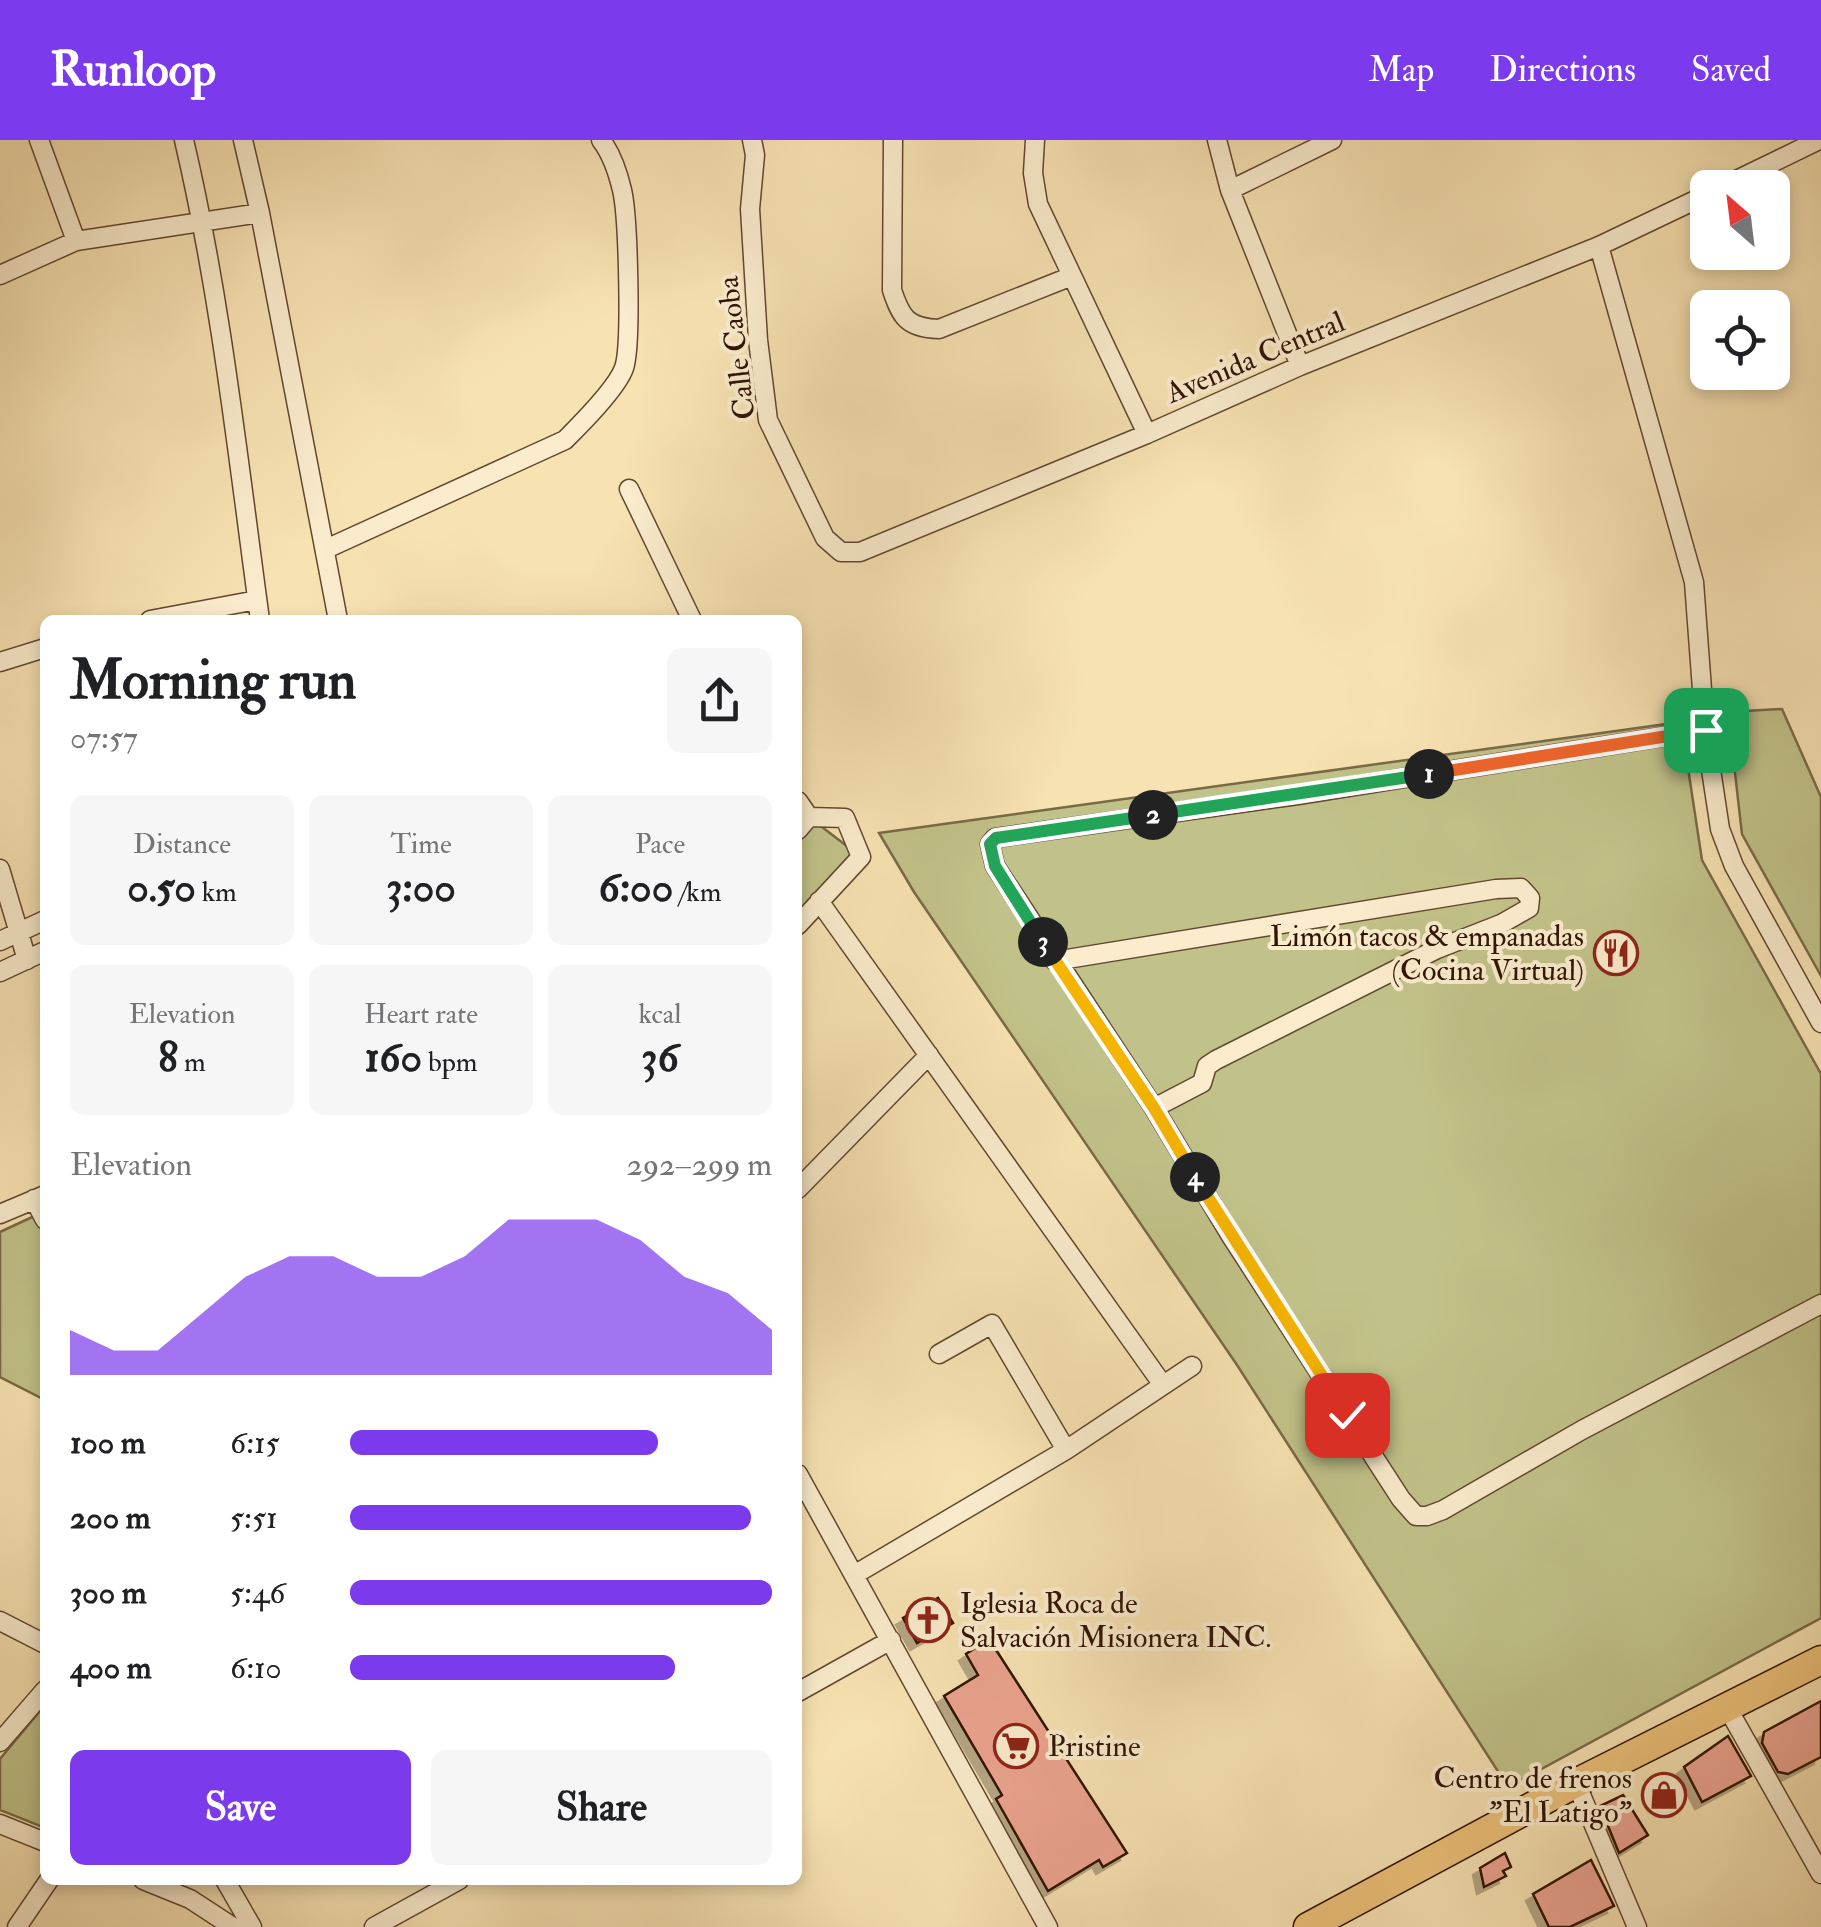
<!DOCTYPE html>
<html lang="en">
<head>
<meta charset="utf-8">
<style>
	:root { --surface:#fff; --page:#f6f6f6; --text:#202124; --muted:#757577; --accent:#7c3aed }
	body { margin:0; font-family:"IM FELL Double Pica",serif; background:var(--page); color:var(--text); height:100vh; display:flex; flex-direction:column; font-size:38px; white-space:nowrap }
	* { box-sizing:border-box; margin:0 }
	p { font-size:32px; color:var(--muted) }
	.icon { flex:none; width:55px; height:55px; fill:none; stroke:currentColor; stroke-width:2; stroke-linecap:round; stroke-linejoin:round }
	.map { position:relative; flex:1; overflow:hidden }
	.side { position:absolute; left:40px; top:475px; width:762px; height:1270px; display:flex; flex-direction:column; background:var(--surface); border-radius:15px; box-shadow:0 5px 15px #0003 }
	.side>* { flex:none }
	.needle { width:65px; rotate:332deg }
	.fabs { position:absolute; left:1690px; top:30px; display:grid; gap:20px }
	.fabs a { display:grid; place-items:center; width:100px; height:100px; border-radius:15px; background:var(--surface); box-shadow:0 5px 15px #0003; font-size:50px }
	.pin { position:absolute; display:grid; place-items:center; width:85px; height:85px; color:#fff; margin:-42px; border-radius:20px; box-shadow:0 5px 15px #0006 }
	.km { position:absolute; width:50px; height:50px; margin:-25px; border-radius:50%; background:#222; color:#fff; font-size:28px; line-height:50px; text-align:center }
	.round { display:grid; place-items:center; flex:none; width:105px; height:105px; border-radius:15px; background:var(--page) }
	.headline { display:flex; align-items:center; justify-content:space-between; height:170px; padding:0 30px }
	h1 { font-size:55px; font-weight:800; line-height:75px }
	.metrics { display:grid; grid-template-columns:repeat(3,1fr); gap:15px; height:170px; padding:10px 30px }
	.metrics div { display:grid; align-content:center; border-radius:15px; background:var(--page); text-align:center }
	.metrics b { font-size:42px; font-weight:800 }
	.metrics small { font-size:28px; font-weight:400 }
	.metrics p { font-size:28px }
	.chart { height:280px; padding:20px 30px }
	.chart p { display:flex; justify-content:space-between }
	.chart svg { width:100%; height:180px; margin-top:10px; fill:var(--accent); opacity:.7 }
	.primary-button { display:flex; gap:20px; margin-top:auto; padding:20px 30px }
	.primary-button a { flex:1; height:115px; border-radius:15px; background:var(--accent); color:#fff; font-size:40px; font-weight:800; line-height:115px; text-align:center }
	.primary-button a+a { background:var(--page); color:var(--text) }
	ul { padding:0 30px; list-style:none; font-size:32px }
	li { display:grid; grid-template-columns:160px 120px 1fr; align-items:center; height:75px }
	li i { height:25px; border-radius:12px; background:var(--accent) }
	header { display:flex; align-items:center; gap:60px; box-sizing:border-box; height:140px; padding:0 50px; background:var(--accent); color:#fff }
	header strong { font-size:48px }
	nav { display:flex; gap:55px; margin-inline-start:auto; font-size:35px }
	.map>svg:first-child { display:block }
</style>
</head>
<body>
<header>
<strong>Runloop</strong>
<nav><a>Map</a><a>Directions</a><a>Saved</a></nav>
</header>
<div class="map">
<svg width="1821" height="1787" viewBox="0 0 1821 1787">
	<defs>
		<filter id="shadow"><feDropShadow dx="-7" dy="7" stdDeviation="0" flood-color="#0004"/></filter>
	</defs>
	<rect width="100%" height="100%" fill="#f7e2b2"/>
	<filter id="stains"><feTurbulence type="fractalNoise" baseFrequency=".002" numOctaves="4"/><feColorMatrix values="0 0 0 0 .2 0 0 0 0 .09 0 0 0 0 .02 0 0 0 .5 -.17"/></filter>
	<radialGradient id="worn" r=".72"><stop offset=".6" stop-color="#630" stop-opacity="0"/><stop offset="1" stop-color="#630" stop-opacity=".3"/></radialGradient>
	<path fill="#c1c289" stroke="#796a46" stroke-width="2.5" d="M1782 569 1821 657V836L1742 694 1728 572Z
		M1681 582 1702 720 1821 934V1478L1508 1647 1237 1225 914 752 879 693Z
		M809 677 861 717 798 785V690Z
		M45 1071V1260L0 1237V1092Z
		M45 1565V1688L0 1670V1619Z"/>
	<path fill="#eba38f" stroke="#311304" stroke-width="2.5" filter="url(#shadow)" d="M938 1458 953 1483 917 1503 903 1478Z
		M989 1499 1127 1713 1103 1727 1099 1720 1048 1751 996 1659 1002 1655 944 1556 978 1535 966 1514Z
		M1821 1561V1617L1788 1634 1778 1632 1762 1603 1764 1592Z
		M1728 1596 1751 1636 1702 1662 1684 1627Z
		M1623 1655 1648 1695 1619 1713 1600 1666Z
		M1505 1713 1511 1727 1503 1731 1506 1736 1484 1747 1480 1728Z
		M1591 1720 1614 1766 1570 1787H1549L1533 1754Z"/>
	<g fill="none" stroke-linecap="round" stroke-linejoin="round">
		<defs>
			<path id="street" d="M39 0 76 101
				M184 0C221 158 238 319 260 480
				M243 0 260 73 338 480
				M752 0 755 15 750 69 758 200 768 280 825 398 841 412H860L1147 294 1300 226 1599 106 1708 54
				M893 0 892 150C901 178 908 188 939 189L1072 136
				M1035 0 1033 33 1038 64 1147 294
				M1217 0 1230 50 1300 226
				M1720 48 1819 0
				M1230 50 1332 0
				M1599 106 1694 442 1705 590 1720 689 1734 726 1821 883
				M0 135 76 101 260 73
				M629 349 692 480
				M326 409 565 300C581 284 617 248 624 228 632 205 628 75 622 50 618 33 611 13 601 0
				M150 480 257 460
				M0 522 45 508
				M798 661 809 677
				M798 690 809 677 845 678 861 717 798 785
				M0 729 27 820
				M819 761 1163 1245
				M0 801 45 780
				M1055 821 1496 749 1521 748 1530 758 1529 768 1501 784 1437 809 1216 920 1207 926 1202 943 1154 968 1231 1096 1401 1359 1416 1376H1427L1443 1370 1582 1290 1821 1164
				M0 832 45 811
				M1154 968 995 726 990 704 995 698 1298 655 1705 590
				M798 1049 929 915
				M34 1059 45 1080
				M0 1074 45 1055
				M939 1214 992 1184 1066 1310
				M798 1334 1048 1787
				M854 1435 1066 1310 1192 1226
				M0 1481 45 1504
				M798 1552 891 1500
				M1728 1569 1821 1734
				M0 1602 45 1550
				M1576 1643 1637 1787
				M0 1684 45 1702
				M143 1740 190 1759 233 1787
				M225 1740 252 1787
				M17 1787 49 1740
				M374 1787 459 1740"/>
			<path id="primary" d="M1308 1787 1576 1643 1821 1520"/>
		</defs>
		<use href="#street" stroke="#624730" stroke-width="21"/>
		<use href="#primary" stroke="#311304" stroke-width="31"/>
		<use href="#street" stroke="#faeccd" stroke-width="18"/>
		<use href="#primary" stroke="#ecc179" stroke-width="28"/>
	</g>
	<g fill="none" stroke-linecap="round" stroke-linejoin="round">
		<defs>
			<path id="split-1" d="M1429 634 1706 590"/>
			<path id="split-2" d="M1153 675 1429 634"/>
			<path id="split-3" d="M1043 802 995 726 990 704 996 698 1153 675"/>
			<path id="split-4" d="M1043 802 1154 968 1195 1037"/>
			<path id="split-5" d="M1195 1037 1347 1275"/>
		</defs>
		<use href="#split-1" stroke="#fff" stroke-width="20"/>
		<use href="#split-2" stroke="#fff" stroke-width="20"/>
		<use href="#split-3" stroke="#fff" stroke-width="20"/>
		<use href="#split-4" stroke="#fff" stroke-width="20"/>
		<use href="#split-5" stroke="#fff" stroke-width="20"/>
		<use href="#split-1" stroke="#f0652b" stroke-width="12"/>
		<use href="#split-2" stroke="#22a559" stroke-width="12"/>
		<use href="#split-3" stroke="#22a559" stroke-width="12"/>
		<use href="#split-4" stroke="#f5b400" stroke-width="12"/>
		<use href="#split-5" stroke="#f5b400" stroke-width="12"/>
	</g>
	<defs>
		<symbol id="restaurant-ring" viewBox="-11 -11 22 22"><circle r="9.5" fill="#faeccd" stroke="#8f2418" stroke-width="1.5"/><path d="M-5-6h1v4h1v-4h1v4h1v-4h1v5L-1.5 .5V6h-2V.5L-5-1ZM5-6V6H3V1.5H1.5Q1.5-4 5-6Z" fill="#8f2418"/></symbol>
		<symbol id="church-ring" viewBox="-11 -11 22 22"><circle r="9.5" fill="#faeccd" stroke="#8f2418" stroke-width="1.5"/><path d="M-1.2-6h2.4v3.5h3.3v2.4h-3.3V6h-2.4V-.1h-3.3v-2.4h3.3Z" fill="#8f2418"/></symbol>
		<symbol id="supermarket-ring" viewBox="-11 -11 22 22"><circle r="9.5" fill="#faeccd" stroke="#8f2418" stroke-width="1.5"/><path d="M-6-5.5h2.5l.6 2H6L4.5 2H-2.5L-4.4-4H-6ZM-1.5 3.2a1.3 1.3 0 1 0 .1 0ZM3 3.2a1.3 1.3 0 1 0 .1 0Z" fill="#8f2418"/></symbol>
		<symbol id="shop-ring" viewBox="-11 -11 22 22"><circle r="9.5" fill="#faeccd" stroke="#8f2418" stroke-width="1.5"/><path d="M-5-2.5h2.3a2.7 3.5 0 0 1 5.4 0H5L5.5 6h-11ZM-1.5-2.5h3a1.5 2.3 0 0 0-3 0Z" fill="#8f2418"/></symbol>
	</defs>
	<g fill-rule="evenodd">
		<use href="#restaurant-ring" x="1591" y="788" width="50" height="50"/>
		<use href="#church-ring" x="903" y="1455" width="50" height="50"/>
		<use href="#supermarket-ring" x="991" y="1581" width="50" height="50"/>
		<use href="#shop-ring" x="1639" y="1630" width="50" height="50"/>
	</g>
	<g text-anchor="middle" stroke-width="8" stroke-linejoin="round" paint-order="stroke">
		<g font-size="30" fill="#311304" stroke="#faeccd">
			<text transform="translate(736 208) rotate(-97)" y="10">Calle Caoba</text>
			<text transform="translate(1255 217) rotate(-23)" y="10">Avenida Central</text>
		</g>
		<g font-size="30" fill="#311304" stroke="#faeccd" text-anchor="end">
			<text x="1584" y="806">Limón tacos &amp; empanadas<tspan x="1584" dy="34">(Cocina Virtual)</tspan></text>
			<text x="960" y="1473" text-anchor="start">Iglesia Roca de<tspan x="960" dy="34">Salvación Misionera INC.</tspan></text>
			<text x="1048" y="1616" text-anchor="start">Pristine</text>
			<text x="1632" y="1648">Centro de frenos<tspan x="1632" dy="34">"El Latigo"</tspan></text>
		</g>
	</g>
	<rect width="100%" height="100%" filter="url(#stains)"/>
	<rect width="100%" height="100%" fill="url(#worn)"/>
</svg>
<div class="fabs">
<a><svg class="needle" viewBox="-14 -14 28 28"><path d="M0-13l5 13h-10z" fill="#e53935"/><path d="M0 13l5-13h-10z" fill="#757577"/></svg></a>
<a><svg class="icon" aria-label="locate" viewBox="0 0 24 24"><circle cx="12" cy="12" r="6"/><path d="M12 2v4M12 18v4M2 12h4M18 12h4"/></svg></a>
</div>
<div class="pin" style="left:1706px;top:590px;background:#1e9e55"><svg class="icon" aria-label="arrive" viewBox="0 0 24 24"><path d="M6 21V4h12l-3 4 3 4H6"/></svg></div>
<div class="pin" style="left:1347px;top:1275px;background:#d93025"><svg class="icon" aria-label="check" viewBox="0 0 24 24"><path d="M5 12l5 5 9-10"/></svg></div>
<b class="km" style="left:1429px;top:634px">1</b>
<b class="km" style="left:1153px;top:675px">2</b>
<b class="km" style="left:1043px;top:802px">3</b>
<b class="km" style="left:1195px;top:1037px">4</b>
<section class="side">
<div class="headline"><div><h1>Morning run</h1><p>07:57</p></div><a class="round"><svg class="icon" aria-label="share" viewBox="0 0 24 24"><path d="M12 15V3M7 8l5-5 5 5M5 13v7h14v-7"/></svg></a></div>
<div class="metrics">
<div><p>Distance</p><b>0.50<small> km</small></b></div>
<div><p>Time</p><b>3:00</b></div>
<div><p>Pace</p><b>6:00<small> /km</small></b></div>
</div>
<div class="metrics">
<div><p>Elevation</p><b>8<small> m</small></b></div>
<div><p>Heart rate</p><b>160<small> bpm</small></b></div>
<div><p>kcal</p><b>36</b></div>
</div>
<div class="chart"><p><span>Elevation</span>292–299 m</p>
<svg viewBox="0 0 160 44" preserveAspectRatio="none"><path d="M0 44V33L10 38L20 38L30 29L40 20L50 15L60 15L70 20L80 20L90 15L100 6L110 6L120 6L130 11L140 20L150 24L160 33V44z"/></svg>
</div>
<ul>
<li><b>100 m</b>6:15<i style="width:73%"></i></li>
<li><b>200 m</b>5:51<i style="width:95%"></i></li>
<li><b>300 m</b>5:46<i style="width:100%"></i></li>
<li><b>400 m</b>6:10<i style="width:77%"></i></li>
</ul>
<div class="primary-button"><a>Save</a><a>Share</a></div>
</section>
</div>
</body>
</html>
